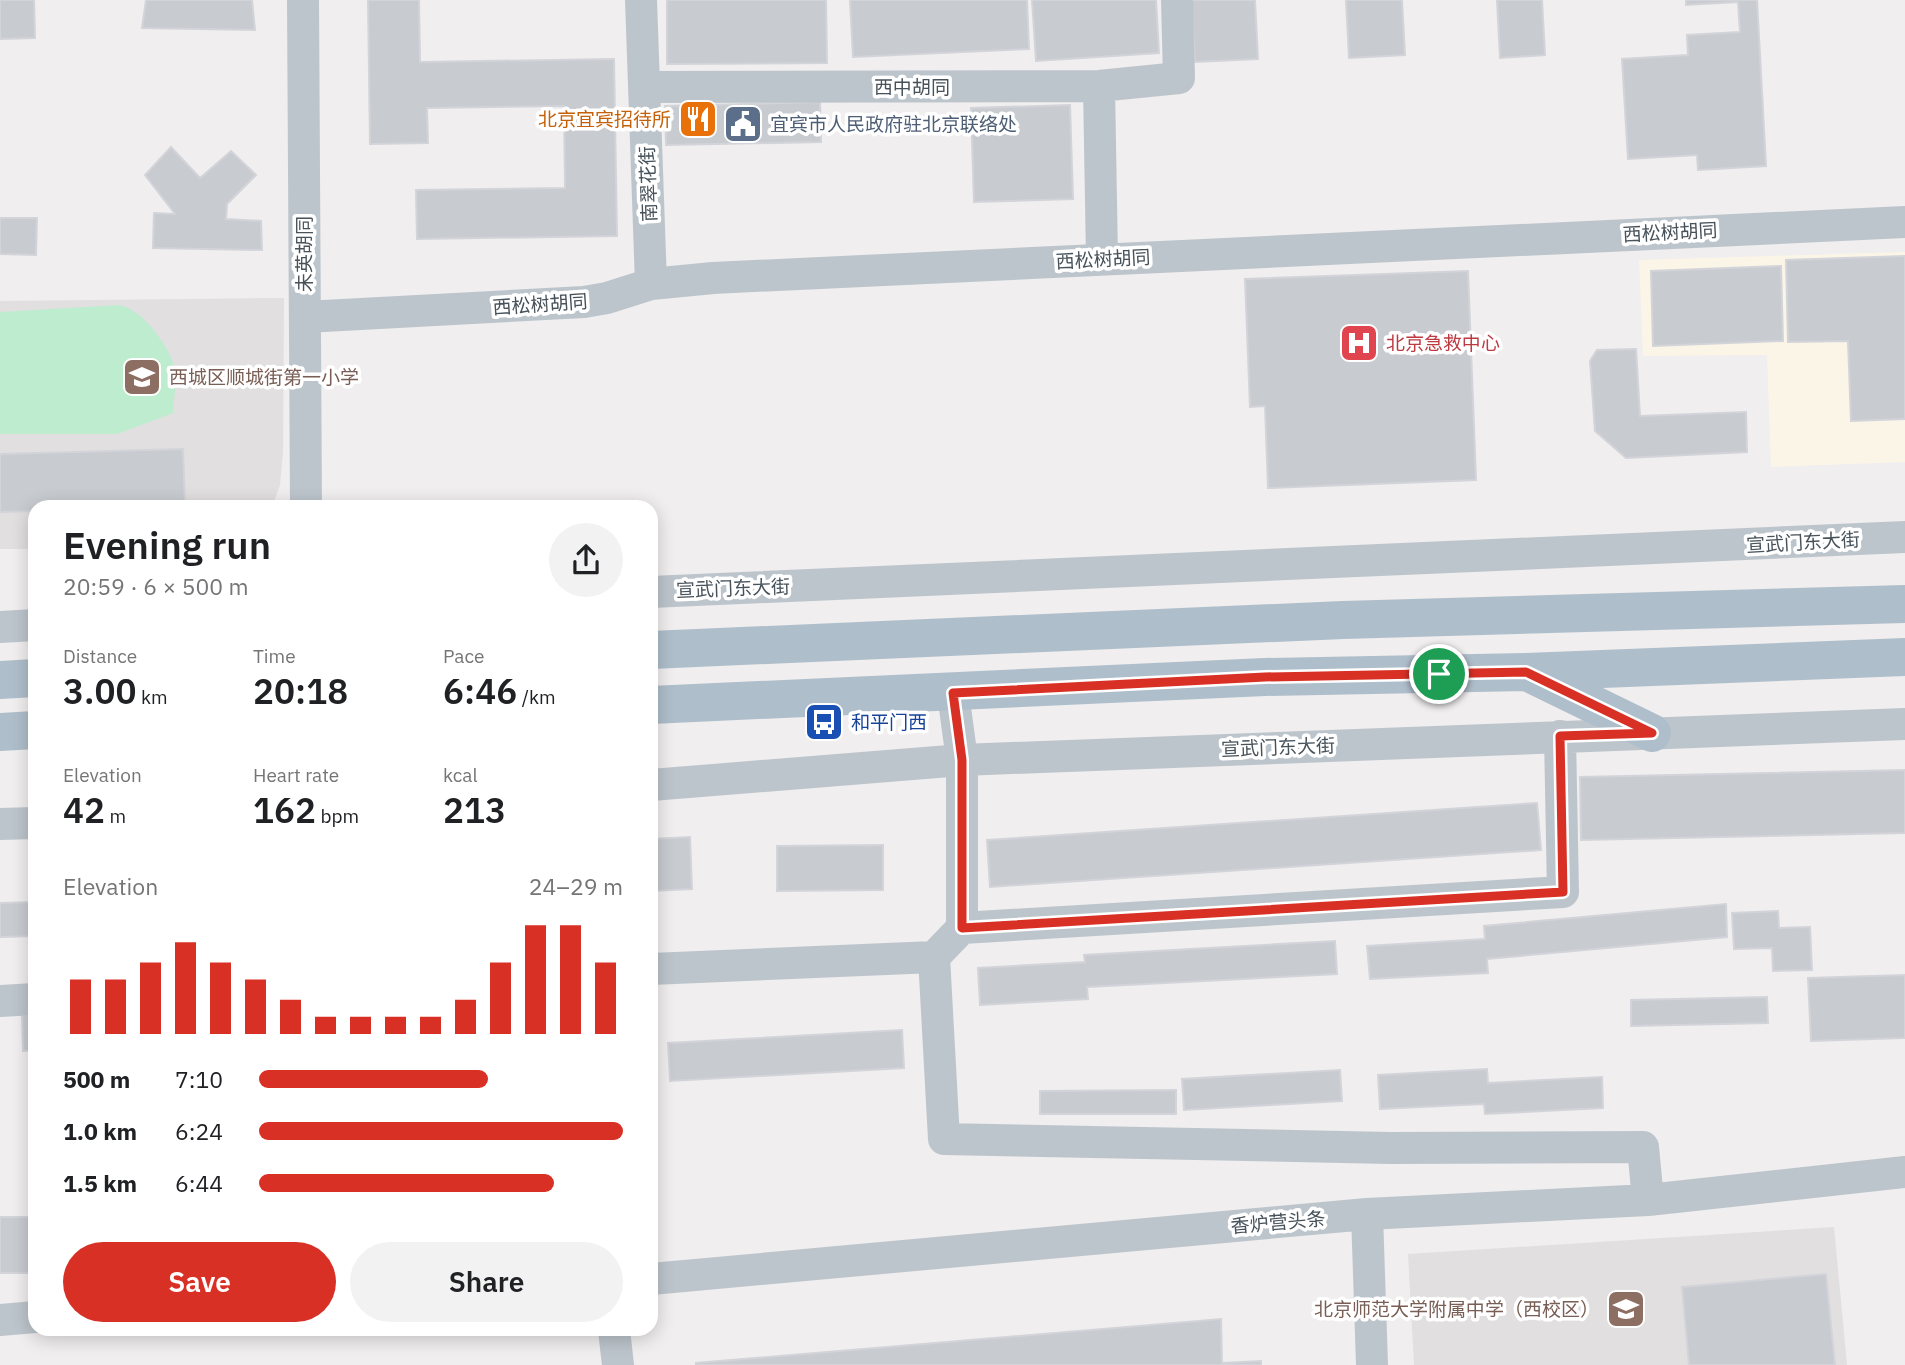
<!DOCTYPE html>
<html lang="en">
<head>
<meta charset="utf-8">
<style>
	:root { --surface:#fff; --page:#f2f2f2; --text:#202124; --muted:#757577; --accent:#d93025 }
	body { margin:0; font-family:"IBM Plex Sans","Noto Sans SC",sans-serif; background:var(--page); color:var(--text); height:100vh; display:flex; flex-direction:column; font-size:26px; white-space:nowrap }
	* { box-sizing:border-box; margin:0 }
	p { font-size:23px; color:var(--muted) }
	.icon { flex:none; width:38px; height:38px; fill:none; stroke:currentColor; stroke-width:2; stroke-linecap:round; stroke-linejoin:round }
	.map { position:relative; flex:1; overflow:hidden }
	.details { position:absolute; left:28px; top:500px; width:630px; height:836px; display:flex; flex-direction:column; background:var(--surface); border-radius:21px; box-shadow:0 4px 18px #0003 }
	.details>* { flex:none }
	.pin { position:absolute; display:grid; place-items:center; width:60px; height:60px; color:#fff; margin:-30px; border:4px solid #fff; border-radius:50%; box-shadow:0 2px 7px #0007 }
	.round { display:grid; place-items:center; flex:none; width:74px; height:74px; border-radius:37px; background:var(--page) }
	.headline { display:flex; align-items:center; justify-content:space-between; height:119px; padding:0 35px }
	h1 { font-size:38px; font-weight:600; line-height:52px }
	.figures { display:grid; grid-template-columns:repeat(3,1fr); gap:10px; height:119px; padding:7px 35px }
	.figures div { display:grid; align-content:center }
	.figures b { font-size:35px; font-weight:600 }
	.figures small { font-size:19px; font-weight:400 }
	.figures p { font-size:19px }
	.chart { height:196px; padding:14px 35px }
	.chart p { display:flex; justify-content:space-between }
	.chart svg { width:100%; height:126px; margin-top:7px; stroke:var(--accent); stroke-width:6 }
	.action { display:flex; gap:14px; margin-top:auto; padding:14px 35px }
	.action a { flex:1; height:80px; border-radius:42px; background:var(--accent); color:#fff; font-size:28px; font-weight:600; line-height:80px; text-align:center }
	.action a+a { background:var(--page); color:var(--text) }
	ul { padding:0 35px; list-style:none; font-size:23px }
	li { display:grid; grid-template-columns:112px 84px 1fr; align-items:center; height:52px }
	li i { height:18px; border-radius:9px; background:var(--accent) }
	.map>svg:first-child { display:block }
</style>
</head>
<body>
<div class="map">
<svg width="1905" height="1365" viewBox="0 0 1905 1365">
	<rect width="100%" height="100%" fill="#f0eeee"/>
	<path fill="#fbf5e7" d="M1905 252V462L1771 467 1767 355 1643 356 1639 260Z"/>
	<path fill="#e1dfdf" d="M284 298 283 452 280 485 272 507 35 508V549H0V301Z
		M1834 1227 1847 1365H1414L1408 1254Z"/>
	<path fill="#beeccf" d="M119 305C143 309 169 346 175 369 178 381 173 400 173 413L117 434H0V312Z"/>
	<path fill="#c8cbd0" stroke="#d2d4d9" stroke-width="2" d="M0 0H34L35 38 0 39Z
		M146 0H252L255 30 142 28Z
		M368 0H419L420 62 614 59 617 236 417 239 416 190 565 188 564 106 427 108 428 143 370 144Z
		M667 0H826L827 63 667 64Z
		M850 0H1027L1029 49 853 57Z
		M1032 0H1156L1159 53 1036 61Z
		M1191 0H1255L1258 59 1195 62Z
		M1346 0H1402L1405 55 1349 58Z
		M1497 0H1542L1545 55 1500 58Z
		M1686 0H1757L1766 166 1698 170 1697 155 1628 159 1622 59 1688 55 1687 35 1740 32 1738 2 1686 5Z
		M820 102 821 142 666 145 665 106Z
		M1070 105 1073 199 974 202 971 108Z
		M171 147 200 178 231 151 256 175 227 204 226 219 261 221 262 250 153 248 154 213 175 214 145 175Z
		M0 218H37L36 255 0 254Z
		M1905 256V419L1851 421 1848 341 1788 342 1786 260Z
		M1781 266 1783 341 1653 346 1651 271Z
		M1468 271 1476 480 1268 488 1265 406 1250 407 1245 279Z
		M1636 349 1640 416 1746 412 1747 452 1626 458 1595 431 1590 361 1597 350Z
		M183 449 185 506 35 508V511L0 512V454Z
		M1905 770V833L1581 840 1580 777Z
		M1537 803 1541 850 990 887 987 840Z
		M690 837 692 889 651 891V839Z
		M883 845V890L777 891V846Z
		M35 902V936L0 937V903Z
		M1726 904 1727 937 1487 959 1488 973 1370 979 1367 946 1485 939 1484 926Z
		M1778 911 1779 928 1810 927 1812 970 1773 971 1772 948 1734 949 1732 913Z
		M1335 941 1337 974 1087 987 1088 999 980 1005 978 968 1085 962 1084 955Z
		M1905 975V1038L1811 1041 1808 978Z
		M651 986H653L655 1023H651Z
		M1767 997 1768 1023 1631 1026V1000Z
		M22 1015H35V1050L23 1051Z
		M902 1030 904 1068 670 1081 668 1043Z
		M1487 1069 1488 1083 1602 1077 1603 1108 1485 1114 1484 1104 1380 1109 1378 1075Z
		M1340 1070 1342 1101 1184 1110 1182 1079Z
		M1176 1090V1114H1040V1091Z
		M0 1217H35V1273H0Z
		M1826 1274 1835 1365H1689L1682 1287Z
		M1221 1319 1222 1363 1261 1361V1365H696V1363Z"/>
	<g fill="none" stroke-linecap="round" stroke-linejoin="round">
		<path stroke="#bdc5cc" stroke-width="32" d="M303 0 306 508
			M641 0 651 284
			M1099 86 1102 259
			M645 87 1099 86 1179 78 1177 0
			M305 317 584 302 607 298 651 284 713 278 1905 222
			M651 592 1905 537
			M0 627 35 625
			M953 693 962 760V928
			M651 785 962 760 1905 724
			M0 824 35 823
			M934 957 944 1139 1390 1148 1643 1147 1648 1200
			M651 969 934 957 962 928 1563 892 1560 736
			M0 1001 35 999
			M1367 1214 1372 1365
			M651 1279 1367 1214 1648 1200 1905 1172
			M0 1320 35 1317
			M614 1330 618 1365"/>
		<path stroke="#afbecb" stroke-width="38" d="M651 650 1343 620 1905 604
			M1531 674 1652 733
			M0 680 35 678
			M651 705 1265 677 1526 672 1905 657
			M0 732 35 730"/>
	</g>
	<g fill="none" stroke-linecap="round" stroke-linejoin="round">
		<defs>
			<path id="route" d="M1526 672 1652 733 1560 736 1563 892 962 928V760L953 693 1265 677Z"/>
		</defs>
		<use href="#route" stroke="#fff" stroke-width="14"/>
		<use href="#route" stroke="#d93025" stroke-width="9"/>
	</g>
	<defs>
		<symbol id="restaurant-square" viewBox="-11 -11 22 22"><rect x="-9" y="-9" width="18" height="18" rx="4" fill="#e8710a" stroke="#fff"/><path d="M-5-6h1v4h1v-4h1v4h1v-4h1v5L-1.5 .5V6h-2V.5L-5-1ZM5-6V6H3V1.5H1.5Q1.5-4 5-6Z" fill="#fff"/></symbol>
		<symbol id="civic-square" viewBox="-11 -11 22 22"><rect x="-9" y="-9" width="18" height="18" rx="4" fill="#5c6f8a" stroke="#fff"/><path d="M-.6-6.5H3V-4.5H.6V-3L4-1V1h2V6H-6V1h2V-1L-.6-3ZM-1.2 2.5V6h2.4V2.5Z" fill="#fff"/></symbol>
		<symbol id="hospital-square" viewBox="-11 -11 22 22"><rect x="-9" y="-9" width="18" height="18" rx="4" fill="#e0444e" stroke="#fff"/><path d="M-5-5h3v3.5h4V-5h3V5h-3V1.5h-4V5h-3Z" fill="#fff"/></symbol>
		<symbol id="school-square" viewBox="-11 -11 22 22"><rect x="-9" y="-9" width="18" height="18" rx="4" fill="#8d6e63" stroke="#fff"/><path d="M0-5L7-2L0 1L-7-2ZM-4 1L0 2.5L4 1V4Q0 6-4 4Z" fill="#fff"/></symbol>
		<symbol id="bus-square" viewBox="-11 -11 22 22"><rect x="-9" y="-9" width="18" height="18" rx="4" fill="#1a4fb4" stroke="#fff"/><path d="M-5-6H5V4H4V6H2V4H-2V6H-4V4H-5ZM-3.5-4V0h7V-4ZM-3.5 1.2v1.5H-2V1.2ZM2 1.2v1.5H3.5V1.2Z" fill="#fff"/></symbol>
	</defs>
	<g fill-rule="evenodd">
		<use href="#restaurant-square" x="676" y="97" width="44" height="44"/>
		<use href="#civic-square" x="721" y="102" width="44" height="44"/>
		<use href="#hospital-square" x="1337" y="321" width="44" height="44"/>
		<use href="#school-square" x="120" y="355" width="44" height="44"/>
		<use href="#bus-square" x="802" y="700" width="44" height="44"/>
		<use href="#school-square" x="1604" y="1287" width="44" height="44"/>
	</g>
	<g text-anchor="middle" stroke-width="7" stroke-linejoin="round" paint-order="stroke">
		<g font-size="19" fill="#47525a" stroke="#fff">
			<text x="912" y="94">西中胡同</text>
			<text transform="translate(648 184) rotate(-92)" y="7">南翠花街</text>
			<text transform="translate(1670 232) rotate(-3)" y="7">西松树胡同</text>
			<text transform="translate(304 254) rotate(-90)" y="7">未英胡同</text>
			<text transform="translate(1103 259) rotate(-3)" y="7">西松树胡同</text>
			<text transform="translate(540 304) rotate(-4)" y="7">西松树胡同</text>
			<text transform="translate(1803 542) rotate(-3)" y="7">宣武门东大街</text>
			<text transform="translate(733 588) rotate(-2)" y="7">宣武门东大街</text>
			<text transform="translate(1278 747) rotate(-2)" y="7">宣武门东大街</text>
			<text transform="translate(1278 1222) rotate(-5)" y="7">香炉营头条</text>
		</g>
		<g font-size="19" fill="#c56008" stroke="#fff" text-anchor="end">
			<text x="671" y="126">北京宜宾招待所</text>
		</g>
		<g font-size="19" fill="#4e5e75" stroke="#fff" text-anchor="start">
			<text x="770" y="131">宜宾市人民政府驻北京联络处</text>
		</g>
		<g font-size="19" fill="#be3a42" stroke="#fff" text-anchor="start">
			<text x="1386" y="350">北京急救中心</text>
		</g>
		<g font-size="19" fill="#785e54" stroke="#fff" text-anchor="start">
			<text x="169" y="384">西城区顺城街第一小学</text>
			<text x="1599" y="1316" text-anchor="end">北京师范大学附属中学（西校区）</text>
		</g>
		<g font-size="19" fill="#164399" stroke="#fff" text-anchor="start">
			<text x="851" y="729">和平门西</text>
		</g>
	</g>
</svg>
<div class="pin" style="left:1439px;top:674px;background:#1e9e55"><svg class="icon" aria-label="arrive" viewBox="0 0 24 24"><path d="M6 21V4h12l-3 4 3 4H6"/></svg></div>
<section class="details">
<div class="headline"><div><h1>Evening run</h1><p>20:59 · 6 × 500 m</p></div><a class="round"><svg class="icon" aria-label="share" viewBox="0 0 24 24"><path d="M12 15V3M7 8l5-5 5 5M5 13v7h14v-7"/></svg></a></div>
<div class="figures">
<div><p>Distance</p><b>3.00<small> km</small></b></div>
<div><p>Time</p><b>20:18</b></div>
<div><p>Pace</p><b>6:46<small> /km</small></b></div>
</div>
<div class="figures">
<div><p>Elevation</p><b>42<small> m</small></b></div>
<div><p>Heart rate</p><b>162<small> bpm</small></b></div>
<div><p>kcal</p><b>213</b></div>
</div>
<div class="chart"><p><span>Elevation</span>24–29 m</p>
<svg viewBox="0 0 160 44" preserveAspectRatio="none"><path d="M5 44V25M15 44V25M25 44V19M35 44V12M45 44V19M55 44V25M65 44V32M75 44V38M85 44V38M95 44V38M105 44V38M115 44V32M125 44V19M135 44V6M145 44V6M155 44V19"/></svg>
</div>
<ul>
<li><b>500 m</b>7:10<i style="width:63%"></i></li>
<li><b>1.0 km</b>6:24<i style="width:100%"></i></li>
<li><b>1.5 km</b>6:44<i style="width:81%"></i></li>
</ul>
<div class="action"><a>Save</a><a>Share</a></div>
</section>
</div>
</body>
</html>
